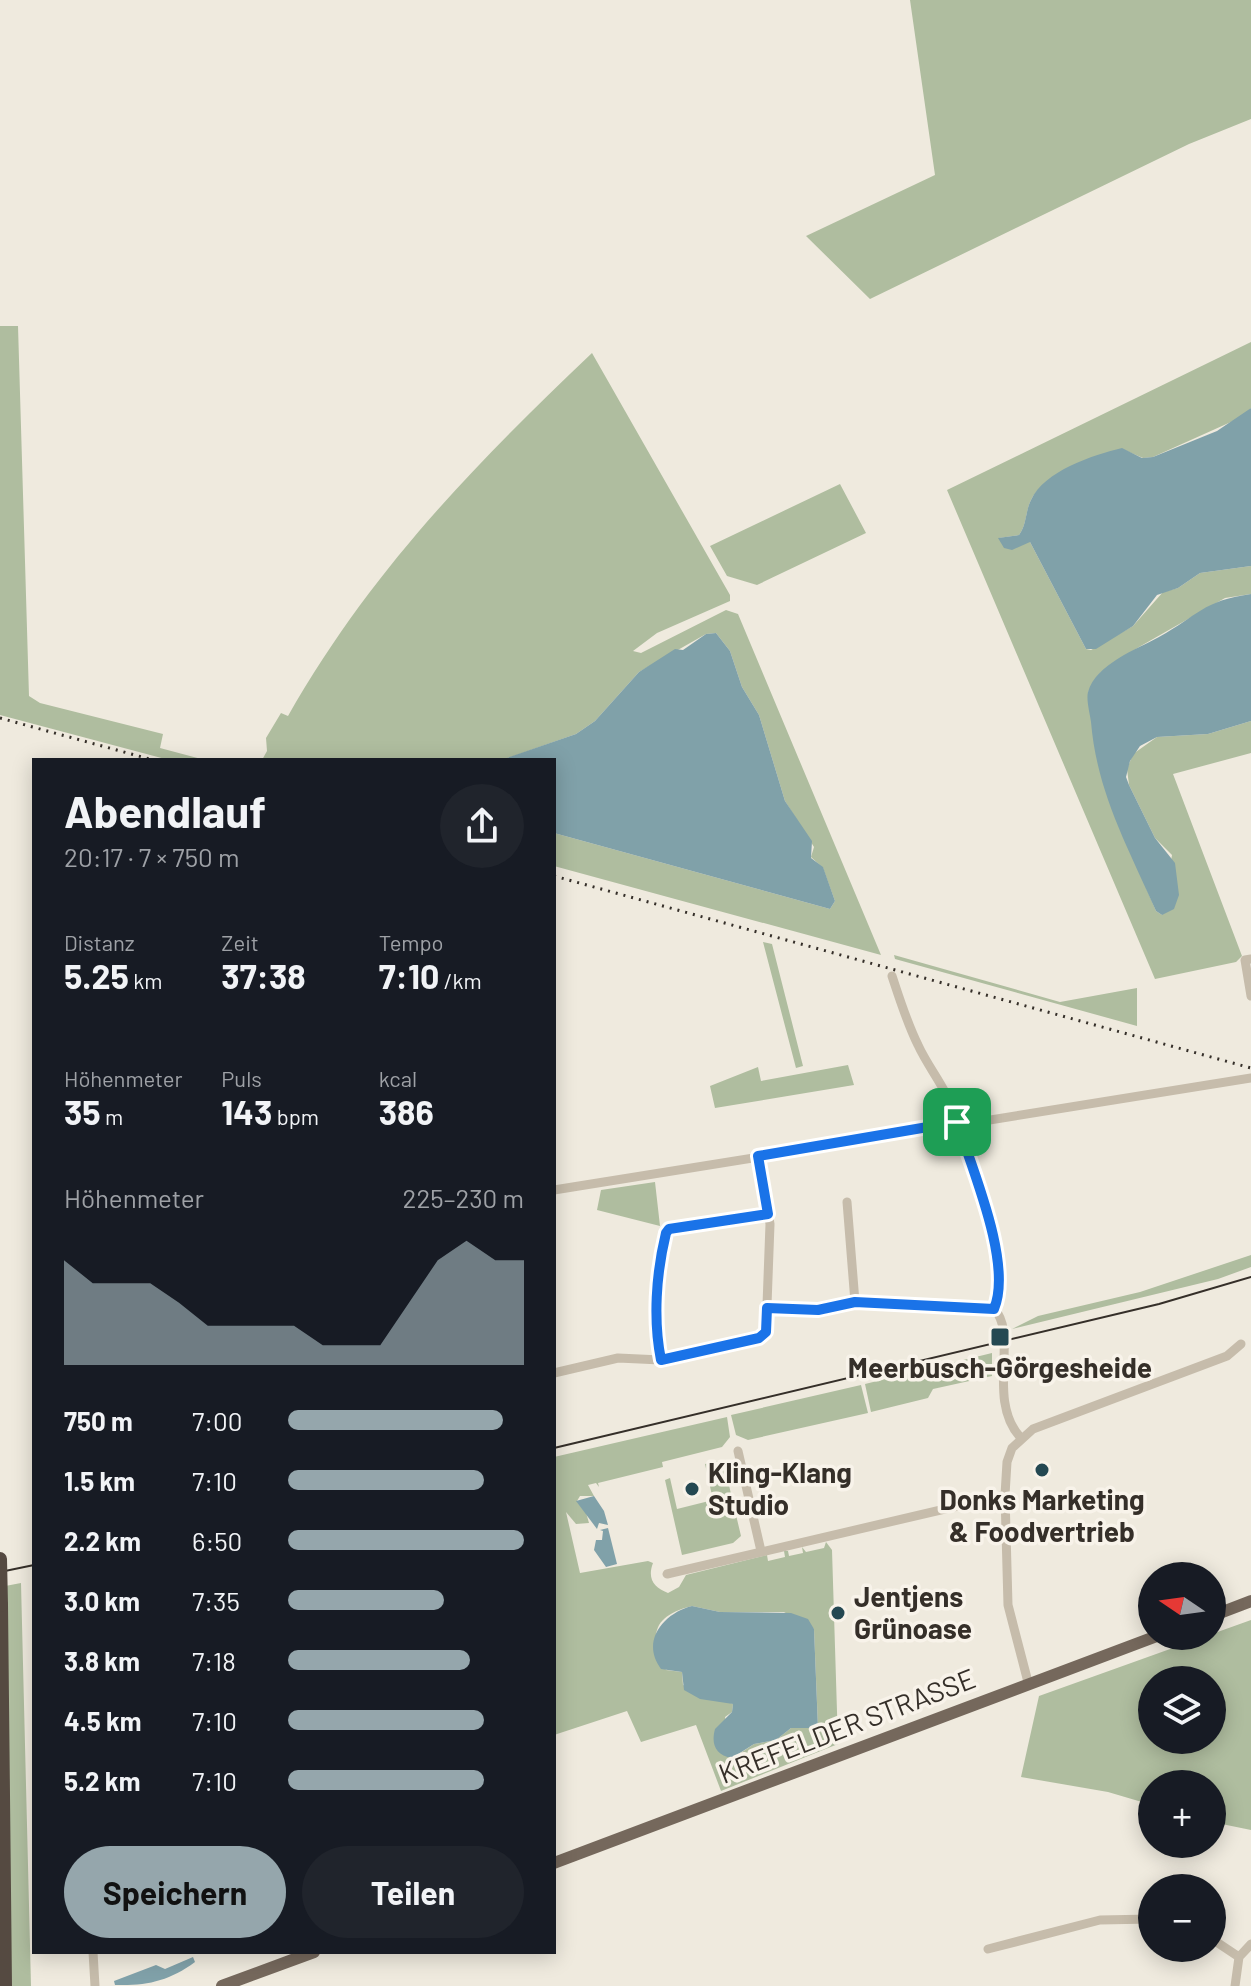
<!DOCTYPE html>
<html lang="de">
<head>
<meta charset="utf-8">
<style>
	:root { --surface:#171b24; --page:#20242c; --text:#f1f3f6; --muted:#9ea1a6; --accent:#95a6ac }
	body { margin:0; font-family:Barlow,sans-serif; background:var(--page); color:var(--text); height:100vh; display:flex; flex-direction:column; font-size:30px; white-space:nowrap }
	* { box-sizing:border-box; margin:0 }
	p { font-size:26px; color:var(--muted) }
	.icon { flex:none; width:44px; height:44px; fill:none; stroke:currentColor; stroke-width:2; stroke-linecap:round; stroke-linejoin:round }
	.map { position:relative; flex:1; overflow:hidden }
	.drawer { position:absolute; left:32px; top:758px; width:524px; height:1196px; display:flex; flex-direction:column; background:var(--surface); border-radius:0px; box-shadow:0 4px 20px #0003 }
	.drawer>* { flex:none }
	.needle { width:52px; rotate:283deg }
	.buttons { position:absolute; left:1138px; top:1562px; display:grid; gap:16px }
	.buttons a { display:grid; place-items:center; width:88px; height:88px; border-radius:50%; background:var(--surface); box-shadow:0 4px 20px #0003; font-size:40px }
	.pin { position:absolute; display:grid; place-items:center; width:68px; height:68px; color:#fff; margin:-34px; border-radius:16px; box-shadow:0 4px 12px #0006 }
	.round { display:grid; place-items:center; flex:none; width:84px; height:84px; border-radius:42px; background:var(--page) }
	.summary { display:flex; align-items:center; justify-content:space-between; height:136px; padding:0 32px }
	h1 { font-size:44px; font-weight:700; line-height:60px }
	.stats { display:grid; grid-template-columns:repeat(3,1fr); gap:12px; height:136px; padding:8px 32px }
	.stats div { display:grid; align-content:center }
	.stats b { font-size:34px; font-weight:700 }
	.stats small { font-size:22px; font-weight:400 }
	.stats p { font-size:22px }
	.chart { height:224px; padding:16px 32px }
	.chart p { display:flex; justify-content:space-between }
	.chart svg { width:100%; height:144px; margin-top:8px; fill:var(--accent); opacity:.7 }
	.action { display:flex; gap:16px; margin-top:auto; padding:16px 32px }
	.action a { flex:1; height:92px; border-radius:48px; background:var(--accent); color:#111; font-size:32px; font-weight:700; line-height:92px; text-align:center }
	.action a+a { background:var(--page); color:var(--text) }
	ul { padding:0 32px; list-style:none; font-size:26px }
	li { display:grid; grid-template-columns:128px 96px 1fr; align-items:center; height:60px }
	li i { height:20px; border-radius:10px; background:var(--accent) }
	.map>svg:first-child { display:block }
</style>
</head>
<body>
<div class="map">
<svg width="1251" height="1986" viewBox="0 0 1251 1986">
	<rect width="100%" height="100%" fill="#efeade"/>
	<path fill="#afbd9f" fill-rule="evenodd" d="M910 0H1251V119L1189 144 870 299 806 236 935 175Z
		M0 326H18L29 696 40 703 163 734 160 748 205 760H169L0 715Z
		M1251 342V408L1242 417 1153 457 1143 458 1122 449C1097 454 1041 477 1031 500 1025 513 1027 524 1019 535L999 538 1030 542 1086 649 1091 650 1133 626 1163 592 1178 588 1200 573 1251 566V594L1225 598 1139 647 1100 673 1088 692 1147 890 1156 911 1162 915 1172 855 1155 838 1129 785 1127 769 1133 754 1157 737 1208 734 1251 721V753L1173 774 1242 956 1236 962 1155 979 947 490Z
		M592 353 730 595V601L657 633 633 651 641 653 726 610 738 614 881 955 554 866V833L830 909 835 901 823 868 811 857 814 847 785 801 759 715 742 687 730 651 716 633 706 634 639 672 595 721 576 734 505 759 262 760 267 751 266 738 281 713 288 716C370 572 474 465 592 353Z
		M840 484 866 533 757 585 727 576 710 546Z
		M763 942 772 944 803 1066 796 1068Z
		M894 955 1060 1002 1137 988V1026L895 959Z
		M848 1065 854 1085 715 1108 710 1086 758 1067 761 1081Z
		M655 1182 660 1226 597 1210 601 1190Z
		M1251 1255V1267L1218 1279 1012 1329 1038 1316 1140 1292Z
		M992 1353V1376L933 1389 928 1398 871 1412 865 1384Z
		M861 1385 868 1413 748 1440 736 1435 731 1415Z
		M727 1417 730 1437 722 1447 662 1462 663 1467 598 1483 599 1487 596 1483 588 1485 594 1496H580L577 1501 585 1509 589 1523 576 1524 566 1512 580 1573 648 1561 653 1563C647 1579 654 1587 668 1593L679 1587 686 1575 767 1555 768 1561 785 1557 784 1551H788L789 1556 803 1553 802 1547 806 1552 824 1548 826 1542 832 1550 838 1744 721 1791 696 1725 641 1742 627 1711 554 1735V1457ZM692 1606 720 1612H784L814 1629 818 1727 791 1728 776 1740 754 1744 733 1758 725 1717 732 1712 733 1704 683 1685 682 1672 666 1670C649 1637 651 1616 692 1606Z
		M723 1460 741 1536 733 1543 682 1555 665 1480 670 1478 677 1509 713 1500 705 1464Z
		M21 1583 31 1986H0V1587Z
		M1251 1620V1830L1212 1822V1784H1152V1805L1108 1792 1021 1777 1039 1696ZM1212 1680V1740H1152V1680Z"/>
	<path fill="#80a1a9" d="M1251 408V566L1200 573 1178 588 1157 595 1133 626 1096 649H1086L1030 542 1012 550 1004 548 998 538 1019 535C1027 524 1025 512 1031 500 1044 471 1093 455 1122 448L1142 458 1153 457 1217 431Z
		M1251 594V721L1208 734 1157 737 1140 746 1130 761 1126 777 1129 785 1155 838 1175 863 1179 895 1174 909 1162 915 1156 911C1128 847 1097 793 1091 722 1090 714 1086 700 1088 692 1096 664 1137 649 1159 637 1199 615 1202 601 1251 594Z
		M716 633 730 651 742 687 759 715 785 801 812 841 811 858 823 867 835 901 830 909 554 833V760H501L576 734 595 721 639 672 675 649 683 650 706 634Z
		M594 1496 604 1511 608 1525 599 1523 597 1529 576 1501Z
		M608 1528 617 1564 606 1567 594 1550 596 1540H602L603 1531 600 1530Z
		M692 1606 720 1612 791 1613 808 1619 814 1629 818 1728H791L776 1740 754 1744 732 1758C715 1755 711 1744 715 1729L732 1712 733 1704 700 1699 684 1690 682 1672 661 1669C640 1641 664 1613 692 1606Z
		M193 1957 195 1962C169 1981 147 1986 115 1985L114 1981 156 1965 165 1969Z"/>
	<g fill="none" stroke-linecap="round" stroke-linejoin="round">
		<path stroke="#c6bcab" stroke-width="9" d="M1251 959 1245 960 1251 996
			M892 976C900 1000 907 1023 918 1045 928 1067 945 1087 953 1109 969 1151 1011 1271 994 1309 1019 1333 986 1399 1020 1437
			M554 1190 1251 1078
			M847 1202 855 1302
			M767 1308 818 1310 855 1302 994 1309
			M661 1360C653 1320 656 1273 666 1233L669 1229 768 1214
			M554 1373 618 1358 661 1360 759 1338 766 1332 770 1224 758 1156
			M738 1451 761 1551
			M667 1574 1005 1495
			M1028 1682 1008 1605 1005 1495 1007 1462 1012 1448 1033 1429 1227 1356 1241 1344
			M1212 1939 1239 1957
			M988 1949 1100 1920 1152 1919
			M93 1952 95 1986
			M1235 1986 1239 1957 1251 1944"/>
		<path stroke="#75685c" stroke-width="12" d="M1212 1616 1251 1601
			M554 1863 1157 1636
			M222 1986 314 1952"/>
		<path stroke="#554a41" stroke-width="14" d="M1 1605 5 1986"/>
		<path stroke="#352f29" stroke-width="2" d="M554 1448 1159 1304 1251 1277
			M0 1572 34 1565"/>
		<path stroke="#352f29" stroke-width="3" stroke-dasharray="2 6" stroke-linecap="butt" d="M0 718 153 760
			M554 876 1251 1068"/>
		<path stroke="#554a41" stroke-width="14" d="M0 1559 1 1605"/>
	</g>
	<g fill="none" stroke-linecap="round" stroke-linejoin="round">
		<defs>
			<path id="route" d="M957 1122C972 1169 1013 1264 994 1309L855 1302 818 1310 767 1308 766 1332 759 1338 661 1360C653 1320 656 1274 666 1233L669 1229 768 1214 758 1156Z"/>
		</defs>
		<use href="#route" stroke="#fff" stroke-width="16"/>
		<use href="#route" stroke="#1a73e8" stroke-width="10"/>
	</g>
	<g fill="#244852" stroke="#f8f3ea" stroke-width="3">
		<rect x="990" y="1327" width="20" height="20" rx="4"/>
		<circle cx="1042" cy="1470" r="8"/>
		<circle cx="692" cy="1489" r="8"/>
		<circle cx="838" cy="1613" r="8"/>
	</g>
	<g text-anchor="middle" stroke-width="7" stroke-linejoin="round" paint-order="stroke">
		<g font-size="28" font-weight="bold" fill="#352f29" stroke="#f8f3ea">
			<text x="1000" y="1378">Meerbusch-Görgesheide</text>
			<text x="708" y="1483" text-anchor="start">Kling-Klang<tspan x="708" dy="32">Studio</tspan></text>
			<text x="1042" y="1510">Donks Marketing<tspan x="1042" dy="32">&amp; Foodvertrieb</tspan></text>
			<text x="854" y="1607" text-anchor="start">Jentjens<tspan x="854" dy="32">Grünoase</tspan></text>
		</g>
		<g font-size="28" fill="#352f29" stroke="#f8f3ea">
			<text transform="translate(847 1726) rotate(-21)" y="10">KREFELDER STRASSE</text>
		</g>
	</g>
</svg>
<div class="buttons">
<a><svg class="needle" viewBox="-14 -14 28 28"><path d="M0-13l5 13h-10z" fill="#e53935"/><path d="M0 13l5-13h-10z" fill="#9ea1a6"/></svg></a>
<a><svg class="icon" aria-label="layers" viewBox="0 0 24 24"><path d="M12 4l9 5-9 5-9-5zM3 14l9 5 9-5"/></svg></a>
<a>+</a>
<a>−</a>
</div>
<div class="pin" style="left:957px;top:1122px;background:#1e9e55"><svg class="icon" aria-label="arrive" viewBox="0 0 24 24"><path d="M6 21V4h12l-3 4 3 4H6"/></svg></div>
<section class="drawer">
<div class="summary"><div><h1>Abendlauf</h1><p>20:17 · 7 × 750 m</p></div><a class="round"><svg class="icon" aria-label="share" viewBox="0 0 24 24"><path d="M12 15V3M7 8l5-5 5 5M5 13v7h14v-7"/></svg></a></div>
<div class="stats">
<div><p>Distanz</p><b>5.25<small> km</small></b></div>
<div><p>Zeit</p><b>37:38</b></div>
<div><p>Tempo</p><b>7:10<small> /km</small></b></div>
</div>
<div class="stats">
<div><p>Höhenmeter</p><b>35<small> m</small></b></div>
<div><p>Puls</p><b>143<small> bpm</small></b></div>
<div><p>kcal</p><b>386</b></div>
</div>
<div class="chart"><p><span>Höhenmeter</span>225–230 m</p>
<svg viewBox="0 0 160 44" preserveAspectRatio="none"><path d="M0 44V12L10 19L20 19L30 19L40 25L50 32L60 32L70 32L80 32L90 38L100 38L110 38L120 25L130 12L140 6L150 12L160 12V44z"/></svg>
</div>
<ul>
<li><b>750 m</b>7:00<i style="width:91%"></i></li>
<li><b>1.5 km</b>7:10<i style="width:83%"></i></li>
<li><b>2.2 km</b>6:50<i style="width:100%"></i></li>
<li><b>3.0 km</b>7:35<i style="width:66%"></i></li>
<li><b>3.8 km</b>7:18<i style="width:77%"></i></li>
<li><b>4.5 km</b>7:10<i style="width:83%"></i></li>
<li><b>5.2 km</b>7:10<i style="width:83%"></i></li>
</ul>
<div class="action"><a>Speichern</a><a>Teilen</a></div>
</section>
</div>
</body>
</html>
